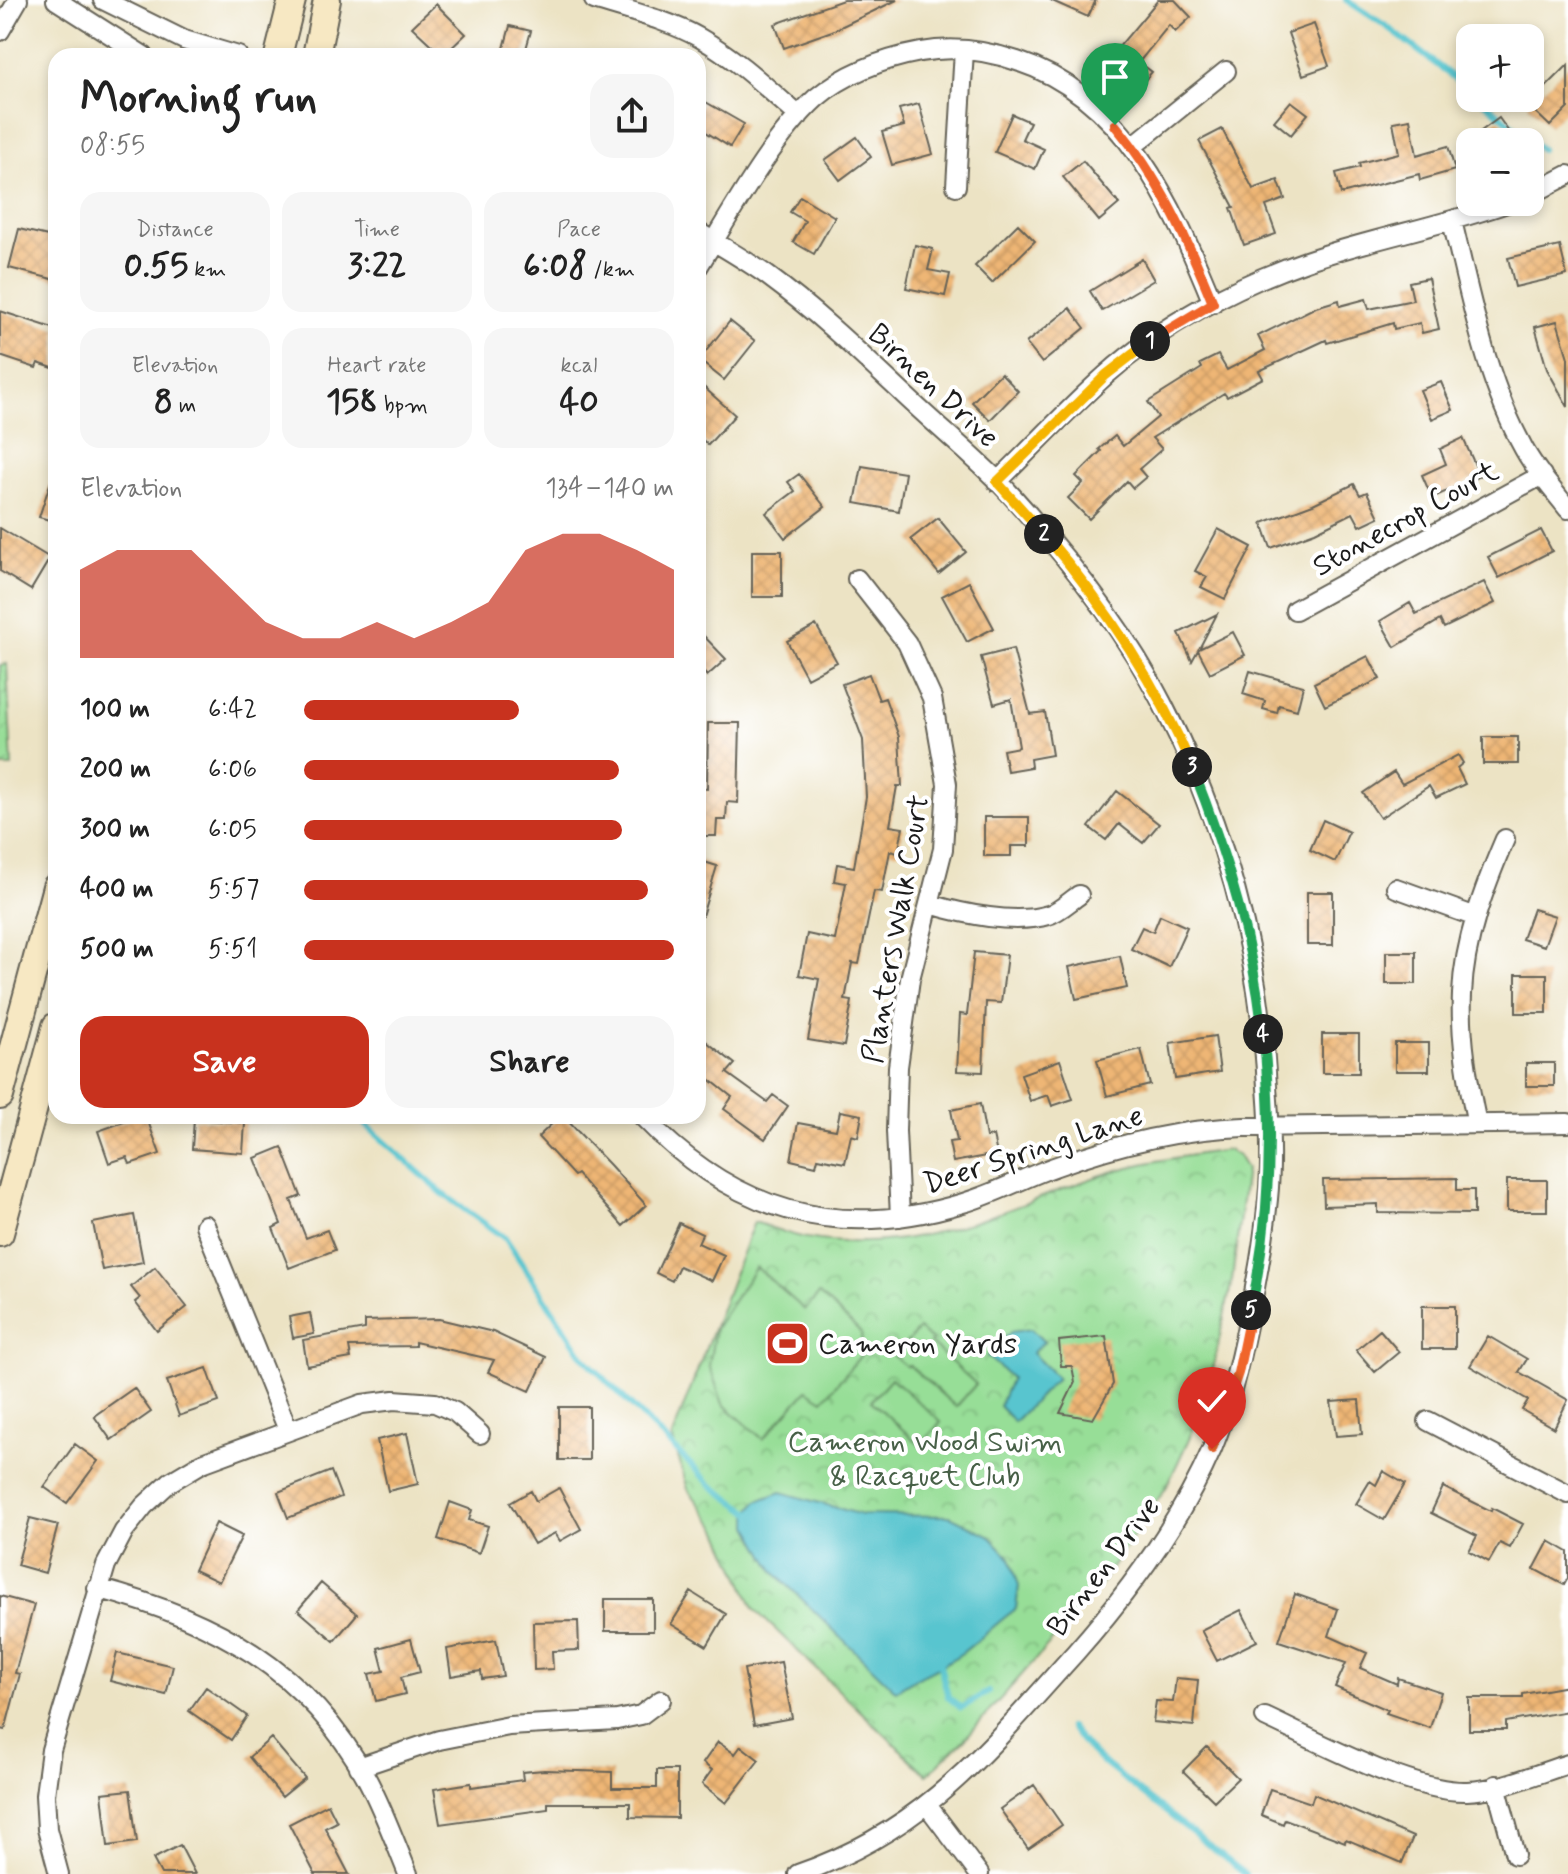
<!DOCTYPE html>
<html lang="en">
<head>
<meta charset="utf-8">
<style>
	:root { --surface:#fff; --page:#f6f6f6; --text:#222; --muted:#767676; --accent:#c8321e }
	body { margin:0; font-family:Mynerve,sans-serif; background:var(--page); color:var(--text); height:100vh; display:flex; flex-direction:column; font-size:30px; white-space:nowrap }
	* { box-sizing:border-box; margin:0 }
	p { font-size:26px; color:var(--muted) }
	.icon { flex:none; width:44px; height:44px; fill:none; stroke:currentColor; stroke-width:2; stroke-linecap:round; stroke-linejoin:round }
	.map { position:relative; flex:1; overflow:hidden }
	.details { position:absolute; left:48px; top:48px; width:658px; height:1076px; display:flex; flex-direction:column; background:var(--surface); border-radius:24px; box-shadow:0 4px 12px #0003 }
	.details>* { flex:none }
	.controls { position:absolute; left:1456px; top:24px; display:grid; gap:16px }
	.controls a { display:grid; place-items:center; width:88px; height:88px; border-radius:16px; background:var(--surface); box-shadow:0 4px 12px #0003; font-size:40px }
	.pin { position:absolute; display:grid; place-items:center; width:68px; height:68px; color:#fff; margin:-82px -34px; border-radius:50% 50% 50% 0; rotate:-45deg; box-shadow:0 0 8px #0007 }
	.pin .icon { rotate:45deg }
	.km { position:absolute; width:40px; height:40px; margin:-20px; border-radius:50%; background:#222; color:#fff; font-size:22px; line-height:40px; text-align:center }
	.round { display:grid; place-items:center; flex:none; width:84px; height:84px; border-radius:24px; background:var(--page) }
	.summary { display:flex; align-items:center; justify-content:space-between; height:136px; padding:0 32px }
	h1 { font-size:44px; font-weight:700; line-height:60px }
	.stats { display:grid; grid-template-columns:repeat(3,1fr); gap:12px; height:136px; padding:8px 32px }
	.stats div { display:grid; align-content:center; border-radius:20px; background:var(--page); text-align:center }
	.stats b { font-size:34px; font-weight:700 }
	.stats small { font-size:22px; font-weight:400 }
	.stats p { font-size:22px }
	.chart { height:224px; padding:16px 32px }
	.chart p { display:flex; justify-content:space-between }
	.chart svg { width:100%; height:144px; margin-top:8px; fill:var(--accent); opacity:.7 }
	.button { display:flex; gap:16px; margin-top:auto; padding:16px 32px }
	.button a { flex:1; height:92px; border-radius:24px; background:var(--accent); color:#fff; font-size:32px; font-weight:700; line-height:92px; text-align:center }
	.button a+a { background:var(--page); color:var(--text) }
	ul { padding:0 32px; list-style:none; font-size:26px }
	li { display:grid; grid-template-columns:128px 96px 1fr; align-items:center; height:60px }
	li i { height:20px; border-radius:10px; background:var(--accent) }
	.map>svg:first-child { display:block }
</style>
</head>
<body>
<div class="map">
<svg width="1568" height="1874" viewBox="0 0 1568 1874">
	<defs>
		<pattern id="park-crowns" width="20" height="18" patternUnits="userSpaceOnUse" patternTransform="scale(2)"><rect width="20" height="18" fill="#97de97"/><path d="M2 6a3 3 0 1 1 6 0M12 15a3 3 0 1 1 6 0" fill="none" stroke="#82be82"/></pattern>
		<pattern id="building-cross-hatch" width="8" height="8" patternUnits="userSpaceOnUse" patternTransform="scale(2)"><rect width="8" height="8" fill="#eeb675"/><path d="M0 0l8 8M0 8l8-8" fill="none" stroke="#cc9c65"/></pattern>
	</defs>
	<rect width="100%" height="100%" fill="#fff"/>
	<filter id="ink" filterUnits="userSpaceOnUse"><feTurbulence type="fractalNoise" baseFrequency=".0125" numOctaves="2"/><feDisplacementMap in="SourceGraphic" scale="16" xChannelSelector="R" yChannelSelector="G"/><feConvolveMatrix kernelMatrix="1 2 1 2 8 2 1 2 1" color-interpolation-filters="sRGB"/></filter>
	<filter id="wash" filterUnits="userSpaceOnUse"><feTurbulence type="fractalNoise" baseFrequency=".006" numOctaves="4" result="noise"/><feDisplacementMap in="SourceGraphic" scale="32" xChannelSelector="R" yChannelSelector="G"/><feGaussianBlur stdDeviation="1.8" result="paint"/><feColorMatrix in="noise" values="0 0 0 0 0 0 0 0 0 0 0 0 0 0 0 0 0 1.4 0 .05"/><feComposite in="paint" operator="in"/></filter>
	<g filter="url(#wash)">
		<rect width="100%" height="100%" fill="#ece3c4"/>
		<path fill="url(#park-crowns)" stroke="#5a7d5a" stroke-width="2" d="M7 664 12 767H0V665Z
			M1228 1150 1238 1156 1246 1169 1232 1280 1212 1372 1193 1430 1167 1486 1097 1590 964 1740 927 1775 755 1610 718 1529 688 1489 672 1437 754 1222C771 1227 789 1235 807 1238 915 1257 998 1211 1096 1177 1138 1162 1184 1156 1228 1150Z"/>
		<path fill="#97de97" stroke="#5a7d5a" stroke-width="2" d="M756 1267 805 1310 819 1294 861 1333 863 1353 823 1400 807 1390 763 1439 723 1404 709 1365 715 1328Z
			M919 1329 932 1341 930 1343 976 1384 956 1407 909 1365 907 1367 894 1356Z
			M891 1378 941 1422 920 1445 871 1401Z"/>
		<path fill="#58c5cf" stroke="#3a7076" stroke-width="2" d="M1031 1329 1044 1342 1032 1353 1057 1378 1014 1422 999 1406 1011 1378 987 1356 1011 1332Z
			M781 1492 862 1515 950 1516 989 1535 1010 1558 1019 1586 1016 1609C997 1622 980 1640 962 1653 941 1668 916 1675 896 1691L775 1573 749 1526V1512L757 1501Z"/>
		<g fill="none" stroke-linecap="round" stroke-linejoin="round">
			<path stroke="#58c5cf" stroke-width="6" d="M1346 0 1386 26 1470 90
				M1480 98 1541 149
				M356 1116 442 1193 506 1239 584 1358 712 1486 754 1515
				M938 1657 948 1697 961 1708 988 1692
				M1070 1727 1090 1751 1106 1765 1245 1874"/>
		</g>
		<g id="blocks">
			<path fill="url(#building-cross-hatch)" d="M843 0H897L832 31 784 48 775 24Z
				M1050 0H1096L1088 17Z
				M1158 0H1175L1191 17 1175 32 1169 25 1139 62 1152 72 1137 89 1117 72 1123 64 1112 55Z
				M436 4 466 34 443 56 412 27Z
				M1314 24 1329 66 1303 75 1288 33Z
				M510 26 531 31 524 56H502Z
				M1568 65V108L1550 126 1528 105Z
				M704 101 744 124 730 147 698 127V110Z
				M1291 101 1308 114 1291 135 1274 121Z
				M919 104 933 154 892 165 882 132 904 126 899 109Z
				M1012 114 1030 122 1022 139 1044 149 1035 169 995 152Z
				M1499 118 1516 142H1466Z
				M1410 119 1417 155 1448 146 1455 170 1420 180 1419 174 1341 194 1336 173 1360 167 1359 163 1399 153 1393 122Z
				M1222 129 1253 189 1278 180 1285 199 1266 206 1276 234 1244 245 1231 208 1234 207 1199 141Z
				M857 137 871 157 840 180 825 160Z
				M1083 161 1119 204 1099 221 1063 177Z
				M800 196 835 217 814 254 793 242 805 221 790 212Z
				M1018 224 1035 241 992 283 975 266Z
				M19 229 56 238V280L9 268Z
				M915 245 933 249 928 270 950 274 945 296 906 288Z
				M1560 246 1567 275 1515 287 1508 258Z
				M1142 259 1154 280 1102 311 1090 291Z
				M1428 278 1439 329 1422 333 1420 323 1394 329 1393 323 1327 343 1326 340 1259 371 1263 378 1227 397 1224 393 1152 438 1162 449 1139 469 1146 477 1133 488 1127 481 1089 519 1068 498 1083 483 1076 476 1101 451 1099 449 1115 436 1123 446 1158 417 1148 402 1202 368 1200 364 1218 355 1227 370 1265 350 1258 336 1316 307 1339 300 1340 306 1366 299 1369 309 1413 300 1409 282Z
				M1070 308 1085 328 1042 363 1026 343Z
				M0 311 56 329V369L38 363 36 368 0 356Z
				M730 321 755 341 724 380 699 360Z
				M1557 321 1568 358V407L1547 369 1535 327Z
				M1001 373 1018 391 990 420 972 402Z
				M698 382 735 415 708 445 698 436Z
				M1441 382 1453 410 1432 419 1420 390Z
				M1463 438 1480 476 1432 498 1422 475 1446 464 1440 449Z
				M862 466 905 473 899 511 855 503Z
				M799 474 825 507 785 538 766 513 795 491 788 482Z
				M53 475 56 476V522L39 517Z
				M1354 484 1360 495 1367 492 1379 517 1360 526 1353 513 1315 532 1271 548 1262 523 1313 504Z
				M938 518 966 552 939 574 911 539Z
				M0 528 50 558 31 590 0 571Z
				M1218 529 1252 547 1225 599 1201 587 1207 577 1195 571Z
				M1541 530 1552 551 1499 578 1488 557Z
				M752 551H782V597H752Z
				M969 582 994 628 967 642 942 596Z
				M1484 582 1495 603 1444 628 1440 620 1395 647 1380 621 1410 603 1416 614Z
				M1217 614 1199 649 1233 632 1245 655 1210 673 1198 650 1192 661 1179 633Z
				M816 625 837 662 807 678 787 641Z
				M698 630 726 659 707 676 698 666Z
				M1013 649 1030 714 1045 712 1052 755 1030 759 1031 767 1007 771 1003 750 1019 747 1011 699 994 704 981 657Z
				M1368 656 1380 679 1325 706 1314 683Z
				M1250 671 1303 686 1297 710 1279 705 1277 713 1263 709 1265 701 1243 694Z
				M869 674 879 700 885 698 899 737 902 786H897L890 826 903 828 898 853 890 851 882 892 874 891 859 964 852 963 845 1000 852 1001 844 1046 808 1040 819 979 799 975 807 934 835 940 846 883 834 881 837 864 854 867 866 797 863 740 842 684Z
				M708 723H740L738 803 727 802 726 820H717L716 836H698V788L707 789Z
				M1483 737H1518V764H1483Z
				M1458 755 1463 763 1457 768 1465 784 1436 798 1429 786 1380 818 1363 793 1394 772 1402 784Z
				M1117 791 1159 824 1143 843 1119 824 1106 840 1089 827Z
				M984 817H1029V846H1011V856H984Z
				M1323 820 1349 832 1335 862 1310 850Z
				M698 860 717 866 702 916H698Z
				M1307 892H1333V945H1307Z
				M1533 909 1555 916 1544 946 1522 939Z
				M1160 915 1187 927 1169 967 1131 949 1142 927 1153 932Z
				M974 952 1007 955 1001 1003 986 1002 983 1072 957 1071 960 1014 967 1015Z
				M1386 952H1416V984H1386Z
				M1120 956 1127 988 1076 999 1069 967Z
				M1516 974H1547V1013H1516Z
				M1322 1034H1359V1073H1322Z
				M698 1035 735 1064 727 1073 767 1102 773 1095 788 1106 765 1139 724 1109 732 1097 698 1070Z
				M1215 1036 1220 1072 1175 1079 1170 1043Z
				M1395 1043H1429V1071H1395Z
				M1141 1049 1150 1085 1107 1096 1097 1060Z
				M1060 1060 1073 1099 1052 1106 1048 1095 1030 1101 1021 1074Z
				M1526 1063H1554V1086H1526Z
				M980 1104 986 1137 993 1136 997 1154 953 1162 949 1142 957 1141 951 1110Z
				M840 1111 862 1115 858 1137 851 1135 845 1163 818 1158 816 1166 791 1160 798 1123 836 1130Z
				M141 1116H146L160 1154 130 1164 127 1157 109 1163 98 1131Z
				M560 1116H563L610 1165 646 1205 623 1226 577 1174 574 1176 538 1137Z
				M194 1119 245 1123 243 1153 192 1149Z
				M282 1147 301 1196 291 1200 306 1238 327 1230 335 1250 289 1268 273 1228 281 1224 255 1158Z
				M1457 1178V1190H1474V1214L1378 1213V1204L1324 1206 1323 1180Z
				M1507 1180H1547V1211H1507Z
				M134 1215 143 1262 102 1270 93 1223Z
				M679 1223 702 1234 698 1243 724 1255 712 1281 679 1266 672 1281 656 1273Z
				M155 1267 187 1307 157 1331 135 1302 140 1298 131 1287Z
				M1422 1306H1455V1349H1422Z
				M310 1313 314 1334 293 1338 289 1317Z
				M439 1319 493 1332 546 1357 530 1391 488 1372 494 1360 415 1342V1346L349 1347 351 1358 307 1366 303 1340 365 1329V1321Z
				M1380 1330 1399 1352 1375 1372 1356 1350Z
				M1106 1336 1113 1384 1093 1419 1060 1413 1075 1382 1072 1366H1061L1059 1341Z
				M1488 1336 1527 1359 1519 1372 1568 1400 1554 1428 1522 1410 1528 1400 1470 1366Z
				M207 1368 219 1402 179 1416 167 1381Z
				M134 1388 151 1412 111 1440 94 1416Z
				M1359 1400 1362 1434 1336 1436 1331 1402Z
				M559 1407H589V1460H559Z
				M407 1433 418 1484 388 1491 377 1440Z
				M75 1444 98 1461 67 1503 44 1487Z
				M331 1471 341 1497 288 1518 278 1492Z
				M1383 1471 1405 1484 1384 1520 1356 1504 1370 1481 1376 1485Z
				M1443 1487 1491 1511 1492 1508 1523 1524 1510 1548 1500 1543 1489 1562 1469 1551 1477 1536 1431 1513Z
				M559 1488 581 1529 560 1541 555 1533 534 1544 510 1503 531 1491 536 1501Z
				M450 1502 472 1510 469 1520 488 1526 479 1553 438 1539Z
				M30 1518 58 1525 45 1573 17 1565Z
				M216 1523 242 1536 219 1582 194 1570Z
				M1549 1541 1568 1552V1578L1564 1585 1534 1569Z
				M321 1583 357 1614 334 1641 298 1610Z
				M691 1592 726 1614 707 1646 671 1624Z
				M1295 1594 1338 1609 1329 1636 1367 1653 1360 1668 1397 1684 1398 1678 1441 1692 1430 1728 1386 1713 1388 1710 1335 1687 1346 1663 1279 1641Z
				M0 1596 34 1605 15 1673 20 1674 5 1730 0 1729Z
				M605 1599H653V1631H605Z
				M1241 1610 1257 1641 1217 1661 1201 1630Z
				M578 1621 579 1650 552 1651 553 1669 534 1670 533 1622Z
				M411 1639 420 1672 401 1677 405 1694 376 1701 369 1674 384 1671 378 1648Z
				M496 1640 503 1676 482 1679 481 1671 451 1676 447 1649Z
				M117 1653 173 1666 166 1695 110 1681Z
				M781 1662 792 1718 754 1725 744 1669Z
				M1176 1678 1198 1680 1194 1726 1153 1722 1156 1701 1173 1702Z
				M1568 1686V1711L1506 1722V1730H1469V1698H1523V1694Z
				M206 1687 247 1716 231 1740 189 1711Z
				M271 1738 305 1778 282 1797 249 1757Z
				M718 1742 735 1754 741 1746 759 1760 726 1803 702 1784 712 1770 703 1763Z
				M1207 1747 1238 1778 1214 1801 1183 1771Z
				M544 1770 612 1772V1788H657V1770H677V1818L630 1817V1803H548V1809L440 1824 434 1789 471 1783V1787L523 1780 522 1772Z
				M1034 1785 1062 1825 1028 1849 1000 1809Z
				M1270 1789 1311 1803 1314 1794 1413 1837 1402 1863 1346 1839 1345 1842 1285 1819 1283 1824 1261 1815Z
				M130 1790 137 1842 108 1846 102 1793Z
				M328 1804 337 1822 325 1828 349 1874H315L289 1824Z
				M180 1845 195 1874H161L153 1859Z"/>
		</g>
	</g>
	<g filter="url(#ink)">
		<use href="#blocks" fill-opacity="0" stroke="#656257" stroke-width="2"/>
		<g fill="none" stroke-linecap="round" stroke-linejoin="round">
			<defs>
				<path id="minor" d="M56 0 144 56
					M103 0 184 40 238 56
					M594 0C629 11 668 20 700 38 737 59 767 88 799 116
					M0 31 18 0
					M1133 146 1226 71
					M956 186 964 50
					M1530 195 1568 175
					M1452 221C1471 298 1485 378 1524 449 1536 471 1553 490 1568 509
					M698 232C721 246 746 260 768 276 820 314 867 360 914 404 947 435 982 463 1012 496 1068 558 1124 628 1162 703 1224 823 1260 953 1267 1087 1270 1124 1272 1162 1268 1199 1264 1240 1257 1281 1248 1321 1239 1365 1229 1408 1212 1449 1179 1525 1129 1592 1075 1653 987 1750 927 1829 798 1874
					M698 267C730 215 771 139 816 98 846 73 883 59 921 52 953 46 985 50 1017 61 1125 96 1173 205 1213 303
					M997 482C1033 447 1068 409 1106 375 1162 325 1234 286 1306 261 1373 238 1443 226 1510 202
					M857 579 907 643 932 698 947 784 943 849 910 979 898 1067 896 1131 900 1217
					M1295 610 1542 475
					M1396 888 1476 917
					M930 904C963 914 1015 925 1048 915 1059 912 1070 901 1079 895
					M642 1116C733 1211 835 1242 963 1203 994 1194 1023 1178 1054 1167 1114 1145 1179 1129 1244 1127L1568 1123
					M1477 1124C1468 1082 1460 1038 1462 994 1464 941 1484 888 1505 839
					M205 1225 288 1430
					M1428 1421 1568 1494
					M97 1588C214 1619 307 1669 367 1779 383 1809 395 1842 408 1874
					M1265 1717C1317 1741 1412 1793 1467 1791 1500 1790 1536 1774 1568 1764
					M359 1767 439 1740 509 1726 617 1720 641 1715 661 1700
					M1496 1785 1515 1855
					M927 1805 979 1874
					M59 1874 47 1829 45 1795 51 1750 106 1565 124 1531 144 1506 170 1482 202 1463 362 1404 394 1400 435 1403 455 1412 480 1434"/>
				<path id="secondary" d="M278 56 292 0
					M316 56 327 0
					M0 1096 56 887
					M0 1233 56 1026"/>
			</defs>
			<use href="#minor" stroke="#656257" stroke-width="22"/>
			<use href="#secondary" stroke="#656257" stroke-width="30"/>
			<use href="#minor" stroke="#fff" stroke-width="18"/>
			<use href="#secondary" stroke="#f7e8c3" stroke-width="26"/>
		</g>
	</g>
	<g fill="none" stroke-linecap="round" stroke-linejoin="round" filter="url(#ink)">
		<defs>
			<path id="split-1" d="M1115 125C1159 177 1187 239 1213 303L1150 341"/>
			<path id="split-2" d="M1044 534 997 482 1106 375 1150 341"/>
			<path id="split-3" d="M1044 534C1104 604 1156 682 1192 767"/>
			<path id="split-4" d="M1192 767C1227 854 1253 941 1263 1034"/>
			<path id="split-5" d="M1251 1310C1270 1219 1274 1127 1263 1034"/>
			<path id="split-6" d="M1212 1449 1238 1373 1251 1310"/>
		</defs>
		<use href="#split-1" stroke="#fff" stroke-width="16"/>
		<use href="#split-2" stroke="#fff" stroke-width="16"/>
		<use href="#split-3" stroke="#fff" stroke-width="16"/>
		<use href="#split-4" stroke="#fff" stroke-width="16"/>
		<use href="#split-5" stroke="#fff" stroke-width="16"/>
		<use href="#split-6" stroke="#fff" stroke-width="16"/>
		<use href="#split-1" stroke="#f0652b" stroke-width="10"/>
		<use href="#split-2" stroke="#f5b400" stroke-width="10"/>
		<use href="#split-3" stroke="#f5b400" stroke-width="10"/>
		<use href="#split-4" stroke="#22a559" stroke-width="10"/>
		<use href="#split-5" stroke="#22a559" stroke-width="10"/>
		<use href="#split-6" stroke="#f0652b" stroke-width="10"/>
	</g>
	<defs>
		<symbol id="stadium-square" viewBox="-11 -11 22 22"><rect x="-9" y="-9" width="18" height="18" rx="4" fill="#c8321e" stroke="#fff"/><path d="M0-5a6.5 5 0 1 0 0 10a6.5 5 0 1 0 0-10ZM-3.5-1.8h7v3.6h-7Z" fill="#fff"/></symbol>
	</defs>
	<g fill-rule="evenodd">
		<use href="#stadium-square" x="762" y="1318" width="51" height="51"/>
	</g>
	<g text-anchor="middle" stroke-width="8" stroke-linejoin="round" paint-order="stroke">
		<g font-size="30" fill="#1c1c1c" stroke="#fff">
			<text transform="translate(934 385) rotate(43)" y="10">Birnen Drive</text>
			<text transform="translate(1405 518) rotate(-29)" y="10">Stonecrop Court</text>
			<text transform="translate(895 929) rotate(-80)" y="10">Planters Walk Court</text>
			<text transform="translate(1033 1149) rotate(-18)" y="10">Deer Spring Lane</text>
			<text transform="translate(1103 1566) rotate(-53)" y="10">Birnen Drive</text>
		</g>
		<g font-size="30" fill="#1c1c1c" stroke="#fff" text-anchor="start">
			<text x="818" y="1353">Cameron Yards</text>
		</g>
		<g font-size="30" fill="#476047" stroke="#fff">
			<text x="925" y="1451">Cameron Wood Swim<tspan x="925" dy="34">&amp; Racquet Club</tspan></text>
		</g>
	</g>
</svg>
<div class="controls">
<a>+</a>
<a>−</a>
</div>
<div class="pin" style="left:1115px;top:125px;background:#1e9e55"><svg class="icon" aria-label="arrive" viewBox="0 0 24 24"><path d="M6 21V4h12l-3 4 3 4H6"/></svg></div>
<div class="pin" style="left:1212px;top:1449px;background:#d93025"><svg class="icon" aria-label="check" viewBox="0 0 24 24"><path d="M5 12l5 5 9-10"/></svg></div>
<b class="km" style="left:1150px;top:341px">1</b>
<b class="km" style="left:1044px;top:534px">2</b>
<b class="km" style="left:1192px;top:767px">3</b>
<b class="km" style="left:1263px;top:1034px">4</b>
<b class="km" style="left:1251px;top:1310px">5</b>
<section class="details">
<div class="summary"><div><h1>Morning run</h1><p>08:55</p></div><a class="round"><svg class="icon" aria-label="share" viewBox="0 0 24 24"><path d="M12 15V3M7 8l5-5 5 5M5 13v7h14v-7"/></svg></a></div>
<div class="stats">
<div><p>Distance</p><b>0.55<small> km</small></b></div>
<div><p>Time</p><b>3:22</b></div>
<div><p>Pace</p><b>6:08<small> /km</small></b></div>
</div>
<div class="stats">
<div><p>Elevation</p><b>8<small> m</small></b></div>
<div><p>Heart rate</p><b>158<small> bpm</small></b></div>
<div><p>kcal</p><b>40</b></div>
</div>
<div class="chart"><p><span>Elevation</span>134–140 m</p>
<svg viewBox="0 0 160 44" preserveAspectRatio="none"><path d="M0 44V17L10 11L20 11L30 11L40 22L50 33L60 38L70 38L80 33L90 38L100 33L110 27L120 11L130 6L140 6L150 11L160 17V44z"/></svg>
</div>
<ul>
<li><b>100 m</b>6:42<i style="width:58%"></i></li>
<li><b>200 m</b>6:06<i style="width:85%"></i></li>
<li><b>300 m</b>6:05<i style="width:86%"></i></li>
<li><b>400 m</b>5:57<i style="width:93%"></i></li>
<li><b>500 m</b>5:51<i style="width:100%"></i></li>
</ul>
<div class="button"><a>Save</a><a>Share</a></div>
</section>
</div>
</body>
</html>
